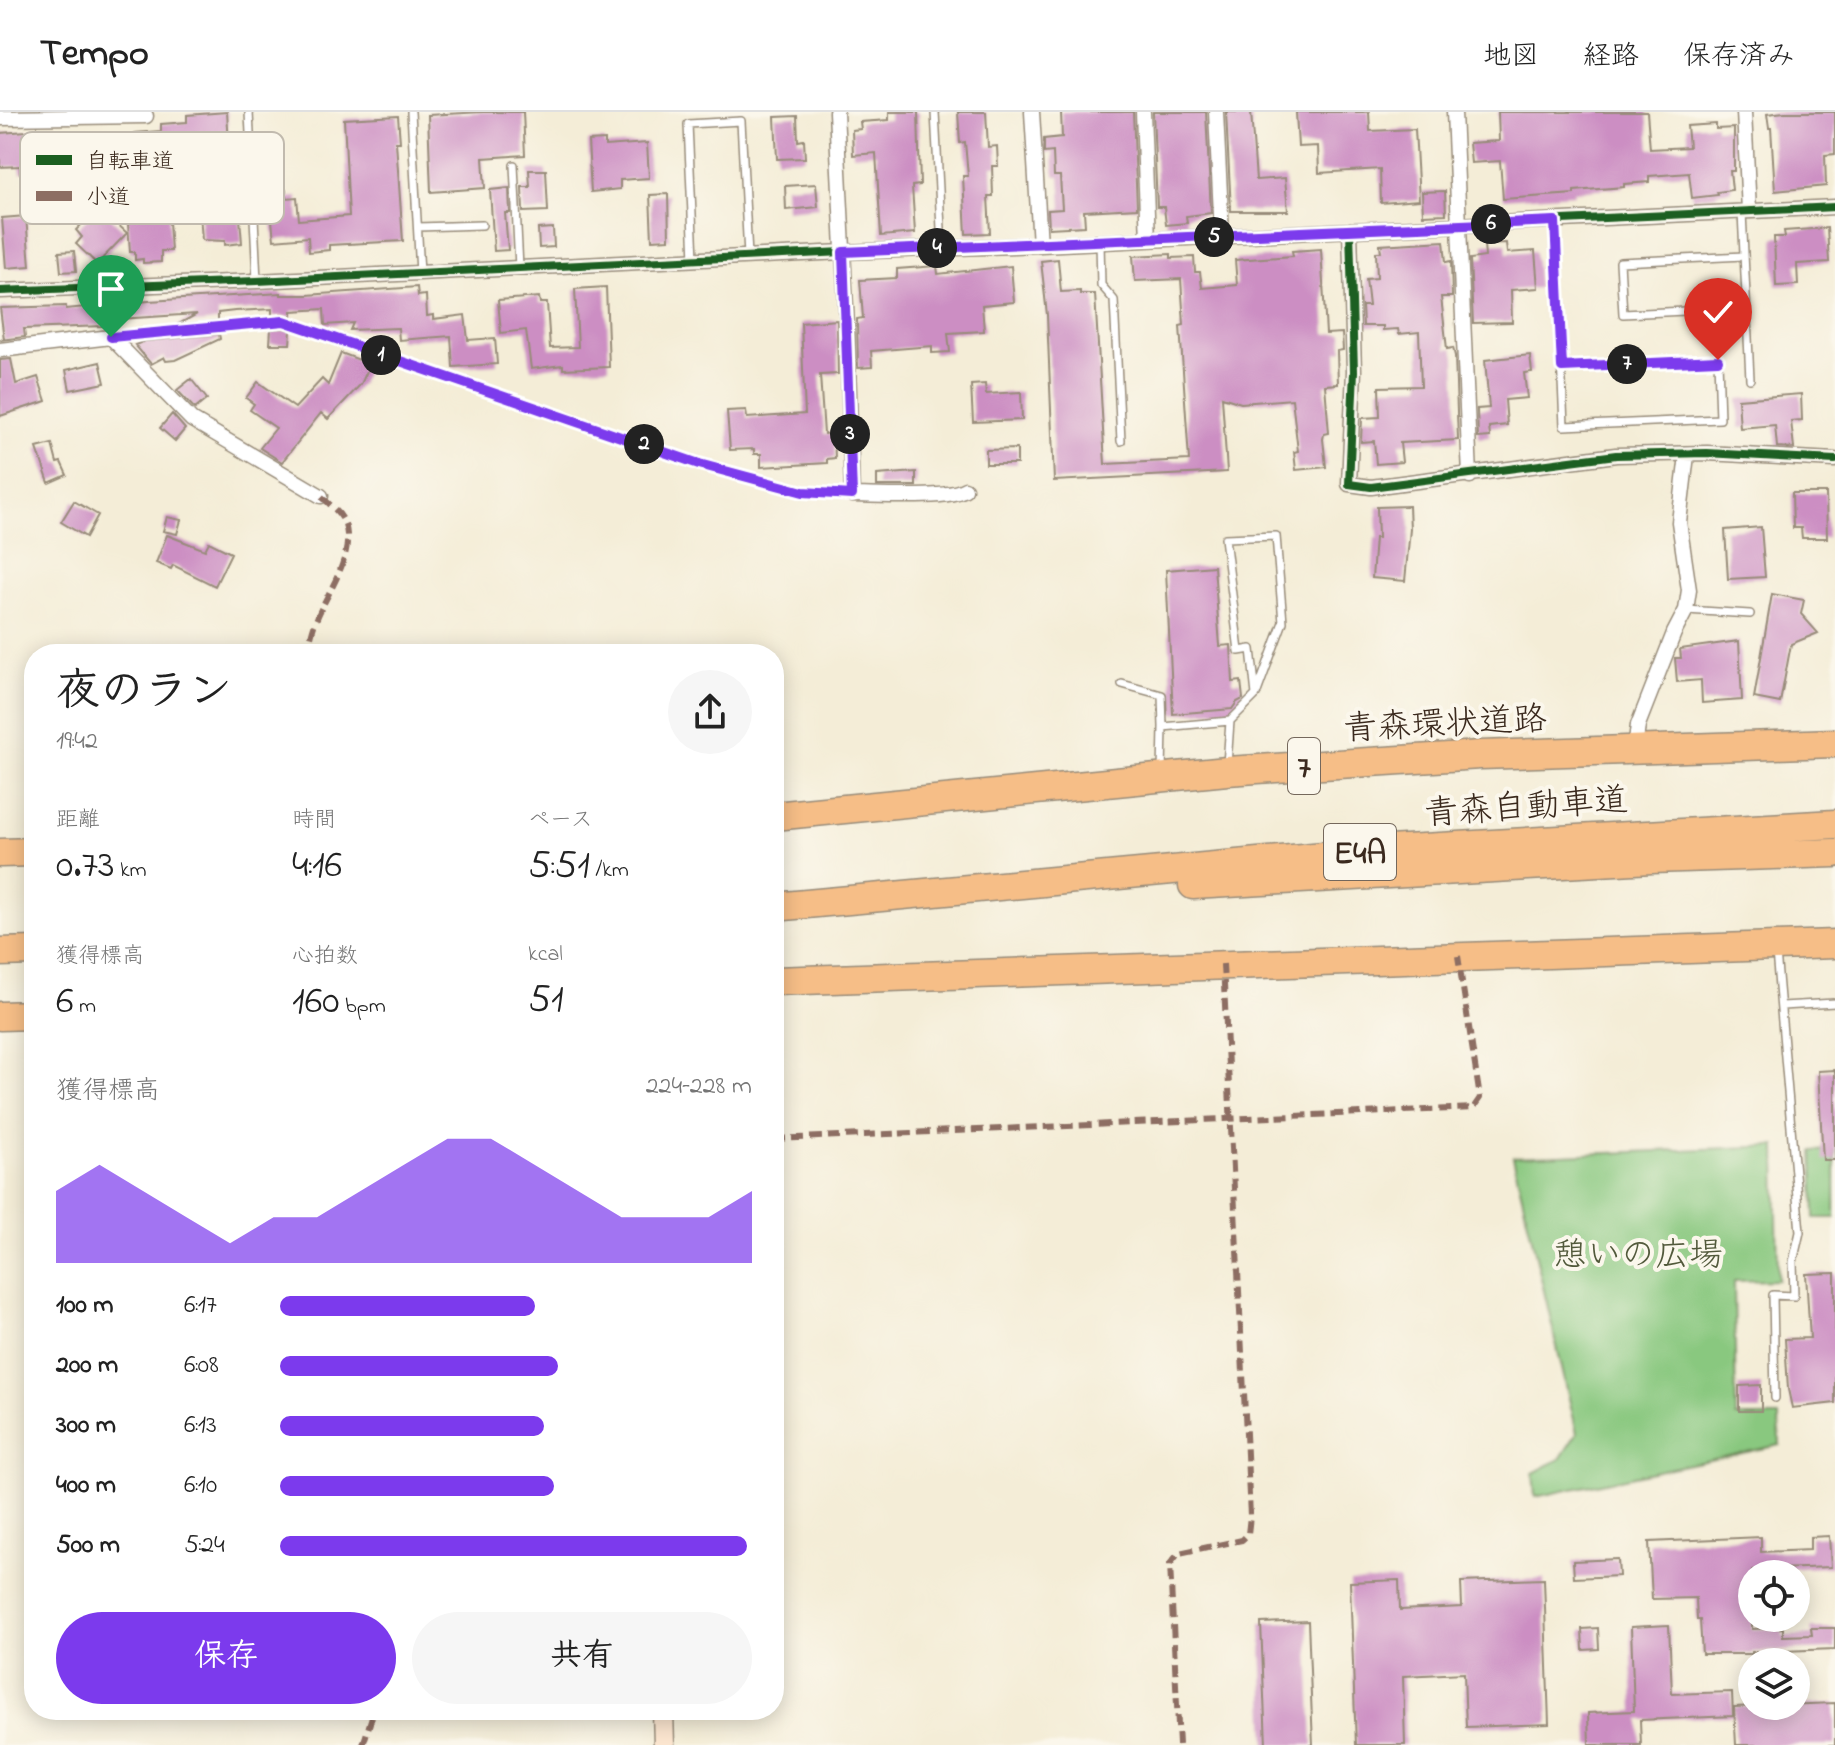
<!DOCTYPE html>
<html lang="ja">
<head>
<meta charset="utf-8">
<style>
	:root { --surface:#fff; --page:#f6f6f6; --text:#222; --muted:#767676; --line:#e0e0e0; --accent:#7c3aed }
	body { margin:0; font-family:"Indie Flower","Klee One",sans-serif; background:var(--page); color:var(--text); height:100vh; display:flex; flex-direction:column; font-size:30px; white-space:nowrap }
	* { box-sizing:border-box; margin:0 }
	p { font-size:26px; color:var(--muted) }
	.icon { flex:none; width:44px; height:44px; fill:none; stroke:currentColor; stroke-width:2; stroke-linecap:round; stroke-linejoin:round }
	.map { position:relative; flex:1; overflow:hidden }
	.sheet { position:absolute; left:24px; top:532px; width:760px; height:1076px; display:flex; flex-direction:column; background:var(--surface); border-radius:32px; box-shadow:0 4px 20px #0003 }
	.sheet>* { flex:none }
	.controls { position:absolute; left:1738px; top:1448px; display:grid; gap:16px }
	.controls a { display:grid; place-items:center; width:72px; height:72px; border-radius:50%; background:var(--surface); box-shadow:0 4px 20px #0003; font-size:40px }
	.pin { position:absolute; display:grid; place-items:center; width:68px; height:68px; color:#fff; margin:-82px -34px; border-radius:50% 50% 50% 0; rotate:-45deg; box-shadow:0 0 8px #0007 }
	.pin .icon { rotate:45deg }
	.km { position:absolute; width:40px; height:40px; margin:-20px; border-radius:50%; background:#222; color:#fff; font-size:22px; line-height:40px; text-align:center }
	.round { display:grid; place-items:center; flex:none; width:84px; height:84px; border-radius:42px; background:var(--page) }
	.head { display:flex; align-items:center; justify-content:space-between; height:136px; padding:0 32px }
	h1 { font-size:44px; font-weight:600; line-height:60px }
	.figures { display:grid; grid-template-columns:repeat(3,1fr); gap:12px; height:136px; padding:8px 32px }
	.figures div { display:grid; align-content:center }
	.figures b { font-size:40px; font-weight:600 }
	.figures small { font-size:22px; font-weight:400 }
	.figures p { font-size:22px }
	.chart { height:224px; padding:16px 32px }
	.chart p { display:flex; justify-content:space-between }
	.chart svg { width:100%; height:144px; margin-top:8px; fill:var(--accent); opacity:.7 }
	.cta { display:flex; gap:16px; margin-top:auto; padding:16px 32px }
	.cta a { flex:1; height:92px; border-radius:48px; background:var(--accent); color:#fff; font-size:32px; font-weight:600; line-height:92px; text-align:center }
	.cta a+a { background:var(--page); color:var(--text) }
	ul { padding:0 32px; list-style:none; font-size:26px }
	li { display:grid; grid-template-columns:128px 96px 1fr; align-items:center; height:60px }
	li i { height:20px; border-radius:10px; background:var(--accent) }
	header { display:flex; align-items:center; gap:48px; box-sizing:border-box; height:112px; padding:0 40px; background:var(--surface); border-bottom:2px solid var(--line) }
	header strong { font-size:38px }
	nav { display:flex; gap:44px; margin-inline-start:auto; font-size:28px }
	.map>svg:first-child { display:block }
</style>
</head>
<body>
<header>
<strong>Tempo</strong>
<nav><a>地図</a><a>経路</a><a>保存済み</a></nav>
</header>
<div class="map">
<svg width="1835" height="1633" viewBox="0 0 1835 1633">
	<rect width="100%" height="100%" fill="#fbf7ec"/>
	<filter id="ink" filterUnits="userSpaceOnUse"><feTurbulence type="fractalNoise" baseFrequency=".0125" numOctaves="2"/><feDisplacementMap in="SourceGraphic" scale="16" xChannelSelector="R" yChannelSelector="G"/><feConvolveMatrix kernelMatrix="1 2 1 2 8 2 1 2 1" color-interpolation-filters="sRGB"/></filter>
	<filter id="wash" filterUnits="userSpaceOnUse"><feTurbulence type="fractalNoise" baseFrequency=".006" numOctaves="4" result="noise"/><feDisplacementMap in="SourceGraphic" scale="32" xChannelSelector="R" yChannelSelector="G"/><feGaussianBlur stdDeviation="1.8" result="paint"/><feColorMatrix in="noise" values="0 0 0 0 0 0 0 0 0 0 0 0 0 0 0 0 0 1.4 0 .05"/><feComposite in="paint" operator="in"/></filter>
	<g filter="url(#wash)">
		<rect width="100%" height="100%" fill="#f4edd7"/>
		<path fill="#89c87f" stroke="#62794e" stroke-width="2" d="M1776 1034 1778 1168 1734 1169 1736 1305H1779L1780 1333 1535 1385 1533 1361 1560 1347 1577 1321 1513 1045Z
			M1835 1038V1106H1815L1813 1039Z"/>
		<g id="blocks">
			<path fill="#cc8ec3" d="M227 0 229 32 234 31 242 131 225 133V129L202 128 196 49 165 51 171 139H161V150L143 151V147L135 148V140H130L124 53H112L110 30 136 29 135 21 161 19V12L187 10V3Z
				M483 0H523L525 43 483 46 485 76 431 80 428 3Z
				M889 0H918L920 73 912 74 915 121 881 124 876 41 853 43 852 18 861 17 860 10 889 8Z
				M958 0H986L988 35 997 34 998 54H992L993 84H988L990 121 966 122 963 64H968L965 30 960 31Z
				M1061 0H1133L1137 96 1084 99 1085 114 1049 116 1048 98 1062 97 1060 64H1054L1053 40 1044 41V27L1062 25Z
				M1153 0H1206L1211 101 1186 104 1187 111 1166 113 1164 95H1157Z
				M1226 0H1251L1256 68 1285 66 1288 99H1231Z
				M1296 0H1369L1370 19 1415 17 1419 88 1381 91 1380 57 1319 61 1318 34 1298 35Z
				M1498 0H1647L1650 37 1689 35 1687 14 1716 12V17L1734 16V59H1730L1732 78 1717 80 1718 83 1692 86 1689 61 1649 64V70L1624 72V75L1574 79V82L1503 87 1500 49 1471 51 1469 31 1499 29Z
				M1785 0H1835V42L1825 43 1826 74 1775 79 1771 16H1769L1767 2Z
				M398 4 400 30H396L403 129 329 133V138L309 140 308 125 274 128 269 79 286 78V86L297 85 299 108 349 104 344 7Z
				M797 4 798 29 804 28 805 46 777 47 775 5Z
				M41 18 42 24 55 23V34L69 33 70 102 41 104 38 59 20 61V54L0 55V21Z
				M605 28V34L647 31 649 66 620 68V77L591 80 588 29Z
				M529 58H546L548 99 523 100 522 75H530Z
				M816 72 818 95 786 98 785 74Z
				M509 76 510 101H505L508 138 494 139 490 78Z
				M1445 79 1446 102 1423 103 1422 80Z
				M668 82 669 127 652 128 650 83Z
				M99 95 127 121 97 152 76 132 82 125 76 118Z
				M26 104 30 154 6 156 2 106Z
				M553 116 554 135 539 136 538 117Z
				M1827 116 1829 150 1797 152 1798 173 1776 174 1774 125H1785L1784 119Z
				M1444 129 1446 150 1451 149 1452 185H1441L1447 237 1453 236 1455 244 1458 328 1400 331 1402 350 1376 352 1374 329 1361 330 1362 306 1380 305 1379 275 1421 274 1419 220 1399 222 1398 217 1383 218V214H1363L1362 194H1369L1366 167 1377 166 1376 140H1381L1380 133Z
				M1506 131 1507 141 1535 139 1538 176 1511 178 1512 210 1473 211 1470 147 1485 145 1484 132Z
				M1321 137 1326 222 1342 221 1343 238 1337 239 1338 272 1325 273 1329 321 1324 322 1323 327 1326 355 1296 358 1294 340 1298 339 1292 287 1241 291 1222 285 1227 360 1054 369 1047 203 1041 149 1058 147 1061 180 1080 179V182H1095L1105 352 1189 348 1180 214 1184 213 1181 167 1135 169 1133 144 1171 142V146L1194 145 1195 160H1200L1202 176 1237 173 1235 148 1293 144 1292 139Z
				M74 139 76 159 61 160 59 140Z
				M937 154 938 162 1011 154 1014 190 982 193 984 219 948 221 950 240 932 241V234L871 239 872 255 858 256 857 207 863 206 860 168 897 166V157Z
				M417 175 418 184 426 183 427 204 433 203V207L465 203 468 228 495 226 497 252 453 255 451 224 399 228 398 216 350 218 353 211 325 213 324 197 292 199V205L272 204V197L235 199 218 201V209L177 213 197 202 103 208V214L24 217 25 225 0 228 4 227 0 196 66 194V197L149 189 281 181V183H307Z
				M606 175 609 255 563 257V253L531 257 526 218 501 221 498 188 539 185 540 191H547L550 236 578 235 575 177Z
				M837 208 838 262 820 263 824 322 834 321 835 346 827 347V351L761 355V342H754V337L730 338 727 299 746 298 747 306 805 302 801 211Z
				M283 216 291 218 290 232H270L271 217Z
				M219 222 220 227 175 248 166 249 164 245 151 252 135 233 145 229Z
				M341 241 365 250 363 255 368 257 361 272 328 307 321 301 282 350 260 336 276 316 250 298 254 292 246 286 258 270 295 296 322 267 328 273Z
				M1530 243 1532 260 1524 261 1527 286 1505 288 1507 313 1489 315 1490 325 1478 326 1477 297 1489 296 1485 248Z
				M11 247 16 272 38 265 46 289 0 304V248Z
				M100 250 105 271 70 278 66 258Z
				M191 267 207 287 195 297 177 278Z
				M985 272 986 282 1021 280 1022 308 973 310 971 273Z
				M1801 282 1802 308 1791 309 1794 336 1777 335 1775 313 1740 316 1738 287Z
				M172 302 185 317 175 329 160 316Z
				M52 332 57 351 61 350 67 363 49 371 37 336Z
				M1017 337V352H986V338Z
				M916 360V374H877V363Z
				M1792 381H1826L1827 426H1802L1801 416H1793Z
				M74 389 98 403 86 425 61 410Z
				M1409 394 1410 417 1405 469 1372 466 1375 426H1378L1377 395Z
				M167 405 181 408 177 422 163 419Z
				M1761 415 1765 465 1728 467 1725 418Z
				M167 423 205 438 209 430 231 441 215 474 173 453 171 457 156 451Z
				M1214 454 1220 534 1231 533 1233 570 1241 569 1243 587 1237 590 1232 597 1173 602 1166 458Z
				M1772 482 1804 488 1801 502 1818 521 1791 532 1780 591 1754 586Z
				M1739 529 1742 588 1702 591 1701 568 1677 570 1675 546H1681L1680 537Z
				M1835 958V1048H1823L1818 959Z
				M1835 1161V1291L1792 1296 1788 1277 1785 1227 1810 1226 1806 1162Z
				M1761 1273V1299H1739V1274Z
				M1829 1424 1831 1455 1752 1458V1517L1783 1516V1524L1812 1523 1811 1516H1835V1537L1752 1540V1542H1702L1700 1508H1697L1696 1486 1652 1487 1649 1430 1761 1425V1440L1810 1438V1425Z
				M1618 1447 1619 1464 1574 1466 1573 1449Z
				M1544 1467 1549 1612 1466 1615 1464 1561 1403 1564 1405 1633H1356L1350 1470 1399 1468 1400 1498 1462 1495 1461 1470Z
				M1308 1509 1313 1633H1266L1261 1511Z
				M1669 1513 1672 1582 1732 1580 1733 1604 1640 1608 1641 1633H1589L1588 1601 1634 1599 1631 1515Z
				M1598 1516 1599 1537 1583 1538 1582 1517Z
				M1835 1591V1633H1736L1734 1595Z"/>
		</g>
	</g>
	<g filter="url(#ink)">
		<use href="#blocks" fill-opacity="0" stroke="#988c7a" stroke-width="2"/>
		<g fill="none" stroke-linecap="round" stroke-linejoin="round">
			<defs>
				<path id="lane" d="M249 0 257 169
					M411 0 420 161
					M935 0 942 136
					M514 53 519 156
					M1742 100 1750 267
					M1555 109 1564 314 1720 307 1718 248 1562 255
					M418 115 482 113
					M1100 130 1101 173 1114 188 1121 329
					M1744 144 1620 150 1623 202 1747 196
					M694 147 688 12 741 9 748 144
					M113 225 284 209 699 352 803 380 852 383
					M1686 498 1750 502
					M1122 572 1162 583 1163 615
					M1230 609 1256 583 1283 510 1276 424 1225 426 1239 539 1251 537 1256 583
					M1162 660 1163 615 1230 609 1227 653
					M1782 894 1835 891
					M1775 1286 1773 1183 1794 1184 1793 1150 1800 1120 1776 840"/>
				<path id="street" d="M836 0 847 215 852 383C875 383 949 388 965 377
					M1032 0 1040 133
					M1143 0 1148 128
					M1216 0 1222 124
					M1454 0 1470 364
					M1744 0 1749 99
					M0 6 146 4
					M1350 118 1354 259 1349 372 1371 375 1616 343 1707 341 1835 348
					M0 179 257 169 843 140 1040 133 1835 95
					M0 238 111 225 192 308 321 384
					M1635 637 1638 613 1674 521 1686 498 1689 478 1679 410 1687 343"/>
				<path id="secondary" d="M663 1598 664 1633"/>
				<path id="highway" d="M774 704 1227 659 1480 643 1835 631
					M0 741 34 740
					M1193 773 1652 747 1835 741
					M774 795 1388 738 1835 712
					M0 840 34 839
					M774 869 1835 832
					M0 904 34 903"/>
			</defs>
			<use href="#lane" stroke="#988c7a" stroke-width="10"/>
			<use href="#street" stroke="#988c7a" stroke-width="17"/>
			<use href="#secondary" stroke="#988c7a" stroke-width="23"/>
			<use href="#highway" stroke="#988c7a" stroke-width="31"/>
			<use href="#lane" stroke="#fff" stroke-width="7"/>
			<use href="#street" stroke="#fff" stroke-width="14"/>
			<use href="#secondary" stroke="#fbe5cf" stroke-width="20"/>
			<use href="#highway" stroke="#f6be87" stroke-width="28"/>
			<path stroke="#8d6e63" stroke-width="6" stroke-dasharray="12 6" stroke-linecap="butt" d="M307 542C310 530 312 517 317 506 328 479 355 444 345 412 341 401 330 393 321 384
				M774 1027 1473 996 1480 986 1458 844
				M363 1633 374 1598
				M1179 1633 1170 1452 1179 1441 1242 1428 1248 1422 1250 1404 1223 852"/>
			<defs>
				<path id="cycleway" d="M1350 118 1354 259 1349 372 1371 375 1616 343 1707 341 1835 348
					M0 179 257 169 843 140 1040 133 1835 95"/>
			</defs>
			<use href="#cycleway" stroke="#fbf7ec" stroke-width="13"/>
			<use href="#cycleway" stroke="#1b5e20" stroke-width="8"/>
		</g>
	</g>
	<g fill="none" stroke-linecap="round" stroke-linejoin="round" filter="url(#ink)">
		<defs>
			<path id="route" d="M111 225 284 209 699 352 803 380 852 383 843 140 1555 109 1562 255 1718 248"/>
		</defs>
		<use href="#route" stroke="#fff" stroke-width="16"/>
		<use href="#route" stroke="#7c3aed" stroke-width="10"/>
	</g>
	<g text-anchor="middle" stroke-width="8" stroke-linejoin="round" paint-order="stroke">
		<g fill="#fbf7ec" stroke="#75685c" stroke-width="2">
			<rect x="1288" y="626" width="32" height="56" rx="6"/>
			<rect x="1324" y="712" width="72" height="56" rx="6"/>
		</g>
		<g font-size="32" font-weight="bold" fill="#3b2a1e">
			<text x="1304" y="665">7</text>
			<text x="1360" y="751">E4A</text>
		</g>
		<g font-size="34" fill="#3b2a1e" stroke="#fbf7ec">
			<text transform="translate(1445 610) rotate(-3)" y="12">青森環状道路</text>
			<text transform="translate(1526 693) rotate(-4)" y="12">青森自動車道</text>
		</g>
		<g font-size="34" fill="#52593b" stroke="#fbf7ec">
			<text x="1638" y="1153">憩いの広場</text>
		</g>
	</g>
	<rect x="20" y="20" width="264" height="92" rx="12" fill="#fbf7ec" stroke="#c1baae" stroke-width="2"/>
	<rect x="36" y="43" width="36" height="10" fill="#1b5e20"/>
	<rect x="36" y="79" width="36" height="10" fill="#8d6e63"/>
	<g font-size="22" fill="#3b2a1e">
		<text x="86" y="56">自転車道</text>
		<text x="86" y="92">小道</text>
	</g>
</svg>
<div class="controls">
<a><svg class="icon" aria-label="locate" viewBox="0 0 24 24"><circle cx="12" cy="12" r="6"/><path d="M12 2v4M12 18v4M2 12h4M18 12h4"/></svg></a>
<a><svg class="icon" aria-label="layers" viewBox="0 0 24 24"><path d="M12 4l9 5-9 5-9-5zM3 14l9 5 9-5"/></svg></a>
</div>
<div class="pin" style="left:111px;top:225px;background:#1e9e55"><svg class="icon" aria-label="arrive" viewBox="0 0 24 24"><path d="M6 21V4h12l-3 4 3 4H6"/></svg></div>
<div class="pin" style="left:1718px;top:248px;background:#d93025"><svg class="icon" aria-label="check" viewBox="0 0 24 24"><path d="M5 12l5 5 9-10"/></svg></div>
<b class="km" style="left:381px;top:243px">1</b>
<b class="km" style="left:644px;top:332px">2</b>
<b class="km" style="left:850px;top:322px">3</b>
<b class="km" style="left:937px;top:136px">4</b>
<b class="km" style="left:1214px;top:125px">5</b>
<b class="km" style="left:1491px;top:112px">6</b>
<b class="km" style="left:1627px;top:252px">7</b>
<section class="sheet">
<div class="head"><div><h1>夜のラン</h1><p>19:42</p></div><a class="round"><svg class="icon" aria-label="share" viewBox="0 0 24 24"><path d="M12 15V3M7 8l5-5 5 5M5 13v7h14v-7"/></svg></a></div>
<div class="figures">
<div><p>距離</p><b>0.73<small> km</small></b></div>
<div><p>時間</p><b>4:16</b></div>
<div><p>ペース</p><b>5:51<small> /km</small></b></div>
</div>
<div class="figures">
<div><p>獲得標高</p><b>6<small> m</small></b></div>
<div><p>心拍数</p><b>160<small> bpm</small></b></div>
<div><p>kcal</p><b>51</b></div>
</div>
<div class="chart"><p><span>獲得標高</span>224–228 m</p>
<svg viewBox="0 0 160 44" preserveAspectRatio="none"><path d="M0 44V22L10 14L20 22L30 30L40 38L50 30L60 30L70 22L80 14L90 6L100 6L110 14L120 22L130 30L140 30L150 30L160 22V44z"/></svg>
</div>
<ul>
<li><b>100 m</b>6:17<i style="width:54%"></i></li>
<li><b>200 m</b>6:08<i style="width:59%"></i></li>
<li><b>300 m</b>6:13<i style="width:56%"></i></li>
<li><b>400 m</b>6:10<i style="width:58%"></i></li>
<li><b>500 m</b>5:24<i style="width:99%"></i></li>
</ul>
<div class="cta"><a>保存</a><a>共有</a></div>
</section>
</div>
</body>
</html>
